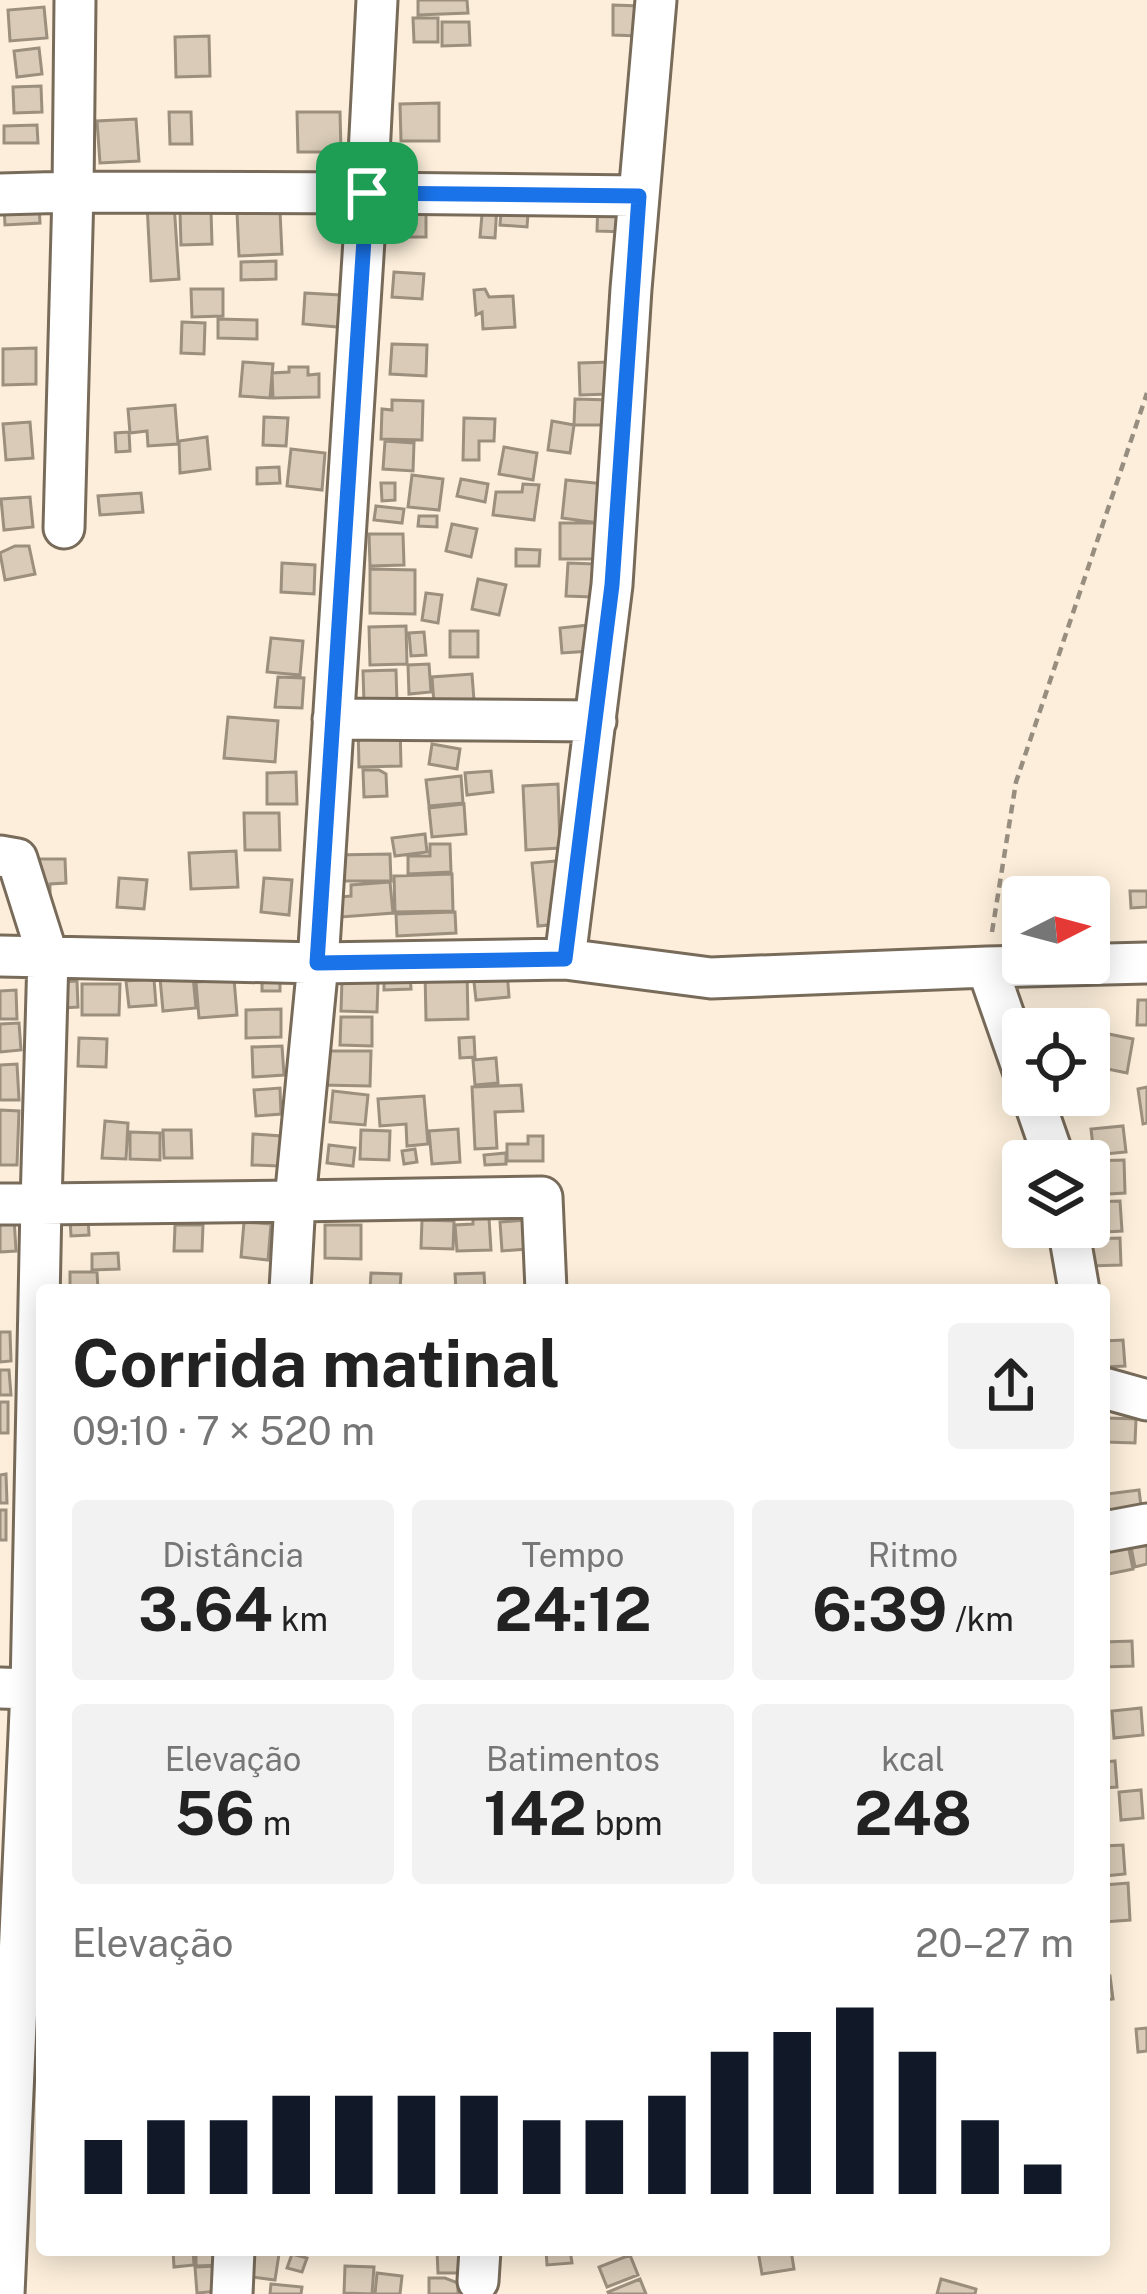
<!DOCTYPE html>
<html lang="pt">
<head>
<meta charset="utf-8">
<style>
	:root { --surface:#fff; --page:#f2f2f2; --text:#222; --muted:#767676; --accent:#111827 }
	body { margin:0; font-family:"Public Sans",sans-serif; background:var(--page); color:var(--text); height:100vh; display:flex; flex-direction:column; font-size:45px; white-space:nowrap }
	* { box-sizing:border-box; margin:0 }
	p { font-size:39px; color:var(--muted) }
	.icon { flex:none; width:66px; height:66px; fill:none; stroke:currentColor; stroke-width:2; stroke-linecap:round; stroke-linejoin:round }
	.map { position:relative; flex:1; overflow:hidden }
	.details { position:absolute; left:36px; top:1284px; width:1074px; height:972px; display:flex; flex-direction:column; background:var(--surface); border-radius:12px; box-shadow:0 6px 30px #0003 }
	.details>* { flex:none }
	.needle { width:78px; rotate:84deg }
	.controls { position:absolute; left:1002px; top:876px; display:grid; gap:24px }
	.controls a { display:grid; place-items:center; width:108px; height:108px; border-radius:12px; background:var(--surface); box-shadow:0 6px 30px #0003; font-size:60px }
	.pin { position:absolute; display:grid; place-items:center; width:102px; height:102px; color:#fff; margin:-51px; border-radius:24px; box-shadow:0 6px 18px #0006 }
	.round { display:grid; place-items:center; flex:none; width:126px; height:126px; border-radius:12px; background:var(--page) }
	.headline { display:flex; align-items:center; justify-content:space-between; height:204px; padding:0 36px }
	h1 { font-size:66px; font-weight:700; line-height:90px }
	.metrics { display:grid; grid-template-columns:repeat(3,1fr); gap:18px; height:204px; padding:12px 36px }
	.metrics div { display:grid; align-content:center; border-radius:12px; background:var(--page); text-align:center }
	.metrics b { font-size:60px; font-weight:700 }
	.metrics small { font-size:33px; font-weight:400 }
	.metrics p { font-size:33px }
	.chart { height:336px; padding:24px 36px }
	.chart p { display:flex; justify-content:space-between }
	.chart svg { width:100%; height:216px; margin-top:12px; stroke:var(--accent); stroke-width:6 }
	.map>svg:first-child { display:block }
</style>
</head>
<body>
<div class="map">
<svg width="1147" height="2294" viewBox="0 0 1147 2294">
	<rect width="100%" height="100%" fill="#fceeda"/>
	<path fill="#d9cbb7" stroke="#9c8f7d" stroke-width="3" d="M418 0H467L468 13 418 15Z
		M613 5 640 6 639 36 613 35Z
		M44 7 47 38 10 41 8 10Z
		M413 18H438V42H414Z
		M442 22H469L470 45 442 46Z
		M209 36 210 76 176 77 175 37Z
		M39 48 42 74 17 77 14 51Z
		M41 86 42 112 14 113 13 87Z
		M439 103V141H401L400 104Z
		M169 112H191L192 144H170Z
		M297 112H340L341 152H298Z
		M136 119 139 161 100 163 97 121Z
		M37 125 38 143H4V126Z
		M598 199H627V232L597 231Z
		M502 201 529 202 527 227 500 225Z
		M174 203 179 279 151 281 147 204Z
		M483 203 497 205 495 238 480 237Z
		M39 205 40 223 5 225 4 207Z
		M400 207H426V237H400Z
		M211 211 212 244 181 245 180 212Z
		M280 211 282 254 239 256 237 212Z
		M276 261V279L241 280V262Z
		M394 272 424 274 422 299 392 297Z
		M191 289H223V316L192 317Z
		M485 289 489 297 513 296 515 327 483 329 482 312 476 315 474 290Z
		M305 293 340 295 338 327 303 324Z
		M218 319 257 320V339L218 338Z
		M182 322 205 323 204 354 181 353Z
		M392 344 427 345 426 376 390 374Z
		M36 348V384L3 385V349Z
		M243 362 273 364 270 398 240 396Z
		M610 362V394L580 395 579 363Z
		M289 367H308V375L319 374V397L273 398 272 373 289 372Z
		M575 399 610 400 609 425H574Z
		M392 400 423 401 422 440 381 439 382 409 392 410Z
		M175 405 178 444 148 446 147 431 130 433 128 409Z
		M264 417 288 418 286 446 263 445Z
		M464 418 495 419 494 441H479V460H463Z
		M552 421 574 425 570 453 548 450Z
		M30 422 33 458 6 460 3 424Z
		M129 432 130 451 116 452 115 433Z
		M207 437 210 469 180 473 179 441Z
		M385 441 414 443 413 471 383 469Z
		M504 447 537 453 533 480 499 474Z
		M291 449 325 453 322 490 287 486Z
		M279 467 280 483 257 484V468Z
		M412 475 443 479 439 510 408 507Z
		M461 479 488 484 485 502 457 496Z
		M566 480 605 484 599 523 562 518Z
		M381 483H395V500L382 501Z
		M523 484 539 485 534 520 493 515 496 492H522Z
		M141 493 143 512 100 515 98 496Z
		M30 497 33 527 4 530 1 499Z
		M376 506 404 509 402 523 374 520Z
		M419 516H437V527L418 526Z
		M560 523H599L600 559H560Z
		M452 524 477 529 471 557 446 551Z
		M369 534H403L404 565 370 566Z
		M15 546H29L35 574 5 580 0 553Z
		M516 549 540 550 539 566H516Z
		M282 563 315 565 314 594 281 592Z
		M568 563 594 564 593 597 566 596Z
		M370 569 415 570V614L370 613Z
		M478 579 506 585 499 615 472 609Z
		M426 593 442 595 438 623 422 620Z
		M589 625 591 651 562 653 560 628Z
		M406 626 407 664 370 665 369 627Z
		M450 631H478V657H450Z
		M424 632 426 655 411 656 409 633Z
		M271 638 303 641 300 675 267 672Z
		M429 664 431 692 409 694 408 665Z
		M396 670 397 703H364L363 671Z
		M472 674 475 714 435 717 432 677Z
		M278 677 304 678 302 708 275 707Z
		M228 717 278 721 275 762 224 758Z
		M400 724 401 766 359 767 358 725Z
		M432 744 460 749 457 769 429 764Z
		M363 770H379L386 774 387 796 364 797Z
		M491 771 493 792 467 795 465 773Z
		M296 772 297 804H267V773Z
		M461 776 463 803 429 806 426 780Z
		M558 784 560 848 526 850 523 786Z
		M464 804 466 834 432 837 429 808Z
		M244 813H279L280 850H245Z
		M425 834 427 852 395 856 392 838Z
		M430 844H450L451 872 408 874V856H430Z
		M236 851 238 887 191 889 189 853Z
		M390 854 391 881H334V855Z
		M36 859H65L66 883 50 884V902Z
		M568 860 559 924 538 926 532 863Z
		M452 874 453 911 395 912 394 876Z
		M119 878 147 880 144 909 117 907Z
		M264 878 292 880 289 915 261 912Z
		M390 882 393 913 341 917 339 897 351 896V885Z
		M1130 891H1147V907L1131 908Z
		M455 912 456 933 397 936 396 914Z
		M507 970 509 997 476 1000 473 973Z
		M467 971 468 1019 426 1020 425 972Z
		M262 973H280V991H262Z
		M410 973 411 989 384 990V974Z
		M193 976 196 1008 163 1011 160 978Z
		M210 977 234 979 237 1015 199 1018 196 982 211 981Z
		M154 979 156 1005 129 1007 126 981Z
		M342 980 378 982 377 1012 341 1011Z
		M77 981 78 1007 62 1008 61 982Z
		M82 984H120L119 1015H82Z
		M16 990 17 1019H0V991Z
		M1138 1000H1147V1025H1137Z
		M281 1009V1037L246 1038V1010Z
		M341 1017H372V1046L340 1045Z
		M19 1023 21 1050 0 1052V1024Z
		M1099 1032 1133 1039 1127 1073 1093 1066Z
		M474 1037 475 1057 460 1058 459 1038Z
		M79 1038 107 1039 106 1067 78 1066Z
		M282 1046 284 1075 253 1077 252 1047Z
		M321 1051H371L370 1086 320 1085Z
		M496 1058 498 1083 475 1085 473 1060Z
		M17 1064 19 1100H0V1065Z
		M521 1085 523 1111 495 1112 497 1148 475 1149 472 1087Z
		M1147 1087V1123L1143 1124 1138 1089Z
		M280 1088 281 1114 256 1116 254 1090Z
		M333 1091 368 1095 365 1125 330 1122Z
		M424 1096 428 1144 407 1146 406 1124 380 1126 378 1099Z
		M0 1110 19 1111 17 1165H0Z
		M105 1121 128 1123 126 1159 102 1158Z
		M1123 1126 1126 1152 1094 1155 1091 1129Z
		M458 1129 460 1162 432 1164 429 1131Z
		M163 1130H191L192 1158H164Z
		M361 1130 390 1131 389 1160 360 1159Z
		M130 1132 160 1133V1160L130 1159Z
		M253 1134 281 1136 279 1166 252 1165Z
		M528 1136H543V1161H507V1144H528Z
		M329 1145 355 1148 353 1166 327 1163Z
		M415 1149 417 1162 404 1164 402 1151Z
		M506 1153V1164L485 1165 484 1155Z
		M1124 1160 1125 1193 1092 1195 1090 1161Z
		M1120 1201 1122 1231 1089 1233V1202Z
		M14 1217 16 1251 0 1252V1218Z
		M70 1218H88L89 1235 71 1236Z
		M473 1218H489L491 1250 457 1251 455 1225 473 1224Z
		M422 1220 454 1221 453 1249 421 1248Z
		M526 1220 527 1249 502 1251 500 1222Z
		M244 1222 271 1224 268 1260 241 1257Z
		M175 1225H203L202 1251H174Z
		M325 1225H361V1259L325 1258Z
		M1120 1238 1121 1265 1088 1266 1087 1239Z
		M118 1253 119 1269 92 1270V1254Z
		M70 1272H97L98 1290H70Z
		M371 1273 401 1274 400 1290H370Z
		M484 1273 485 1290H456L455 1274Z
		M0 1332H10L11 1361 0 1362Z
		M1123 1340 1125 1366 1104 1367V1341Z
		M0 1370H9L11 1395H0Z
		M0 1402H8V1433H0Z
		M1107 1418 1136 1419 1135 1443 1106 1442Z
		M6 1474 7 1503H0V1475Z
		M1139 1490 1142 1514 1110 1517 1107 1494Z
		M0 1510H6V1540H0Z
		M1147 1539V1564L1135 1567 1130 1542Z
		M1127 1540 1133 1569 1104 1575V1545Z
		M1132 1641 1133 1666 1105 1667 1104 1642Z
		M1141 1708 1143 1735 1114 1738 1112 1711Z
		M1115 1761 1117 1787 1104 1788V1762Z
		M1141 1790 1143 1818 1121 1820 1119 1792Z
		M1123 1845 1125 1874 1104 1876V1846Z
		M1128 1883 1130 1920 1104 1922V1885Z
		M1110 1976 1113 1999 1104 2000V1977Z
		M1147 2028V2051L1138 2052 1136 2029Z
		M173 2250H193L194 2265 174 2267Z
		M196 2250H223L224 2265 196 2266Z
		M437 2250H462L463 2273H438Z
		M546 2250H570L572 2263 547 2265Z
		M791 2250 794 2269 762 2274 758 2251Z
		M255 2251 279 2254 275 2280 252 2277Z
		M292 2254 307 2258 302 2272 287 2268Z
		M630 2255 638 2275 607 2287 599 2267Z
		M218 2266 220 2291 197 2293 195 2267Z
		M345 2266 374 2267 372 2294 344 2293Z
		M377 2273 402 2276 400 2294H375Z
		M429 2278H445L458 2283V2294H429Z
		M640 2279 646 2294H609L608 2292Z
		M941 2279 976 2289 975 2294H937Z
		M271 2284 302 2287 301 2294H270Z"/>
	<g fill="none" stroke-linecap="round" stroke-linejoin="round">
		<defs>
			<path id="minor" d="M0 194 73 192 75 0
				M64 528 73 192 367 193 377 0
				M333 719 596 721
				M0 856 17 859 48 957 318 963 367 193 639 196
				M0 956 48 957 41 1204H0
				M565 959 711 978 987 967 1023 1070
				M987 967 1147 963
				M1032 1095 1055 1161
				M1068 1227 1079 1290
				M290 1290 295 1201 542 1197 546 1290
				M1104 1388 1147 1400
				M1104 1532 1147 1524
				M0 1688 31 1689 41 1204 295 1201 318 963 565 959 612 585 631 289 656 0
				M478 2281 480 2250
				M4 2294 31 1689 42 1690
				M232 2294 234 2250"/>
		</defs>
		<use href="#minor" stroke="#786b5a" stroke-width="45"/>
		<path stroke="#988e80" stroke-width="4.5" stroke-dasharray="9 6" stroke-linecap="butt" d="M992 932 1016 782 1147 393"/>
		<use href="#minor" stroke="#fff" stroke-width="39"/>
	</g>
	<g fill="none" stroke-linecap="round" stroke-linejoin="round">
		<defs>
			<path id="route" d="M367 193 639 196 612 585 565 959 317 963Z"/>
		</defs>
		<use href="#route" stroke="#fff" stroke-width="24"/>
		<use href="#route" stroke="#1a73e8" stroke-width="15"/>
	</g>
</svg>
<div class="controls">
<a><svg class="needle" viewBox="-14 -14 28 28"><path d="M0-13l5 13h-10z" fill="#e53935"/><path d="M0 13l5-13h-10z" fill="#767676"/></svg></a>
<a><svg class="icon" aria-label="locate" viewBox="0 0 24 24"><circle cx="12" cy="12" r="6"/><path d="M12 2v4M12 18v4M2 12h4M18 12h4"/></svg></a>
<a><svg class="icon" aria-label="layers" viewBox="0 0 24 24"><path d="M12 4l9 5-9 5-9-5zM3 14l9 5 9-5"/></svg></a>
</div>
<div class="pin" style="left:367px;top:193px;background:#1e9e55"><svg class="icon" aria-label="arrive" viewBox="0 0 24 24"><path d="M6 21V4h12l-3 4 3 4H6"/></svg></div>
<section class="details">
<div class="headline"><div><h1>Corrida matinal</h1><p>09:10 · 7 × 520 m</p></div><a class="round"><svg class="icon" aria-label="share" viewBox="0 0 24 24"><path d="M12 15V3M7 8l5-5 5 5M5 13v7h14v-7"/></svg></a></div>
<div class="metrics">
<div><p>Distância</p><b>3.64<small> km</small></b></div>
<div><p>Tempo</p><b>24:12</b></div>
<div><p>Ritmo</p><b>6:39<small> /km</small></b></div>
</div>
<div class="metrics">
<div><p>Elevação</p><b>56<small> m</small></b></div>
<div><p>Batimentos</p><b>142<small> bpm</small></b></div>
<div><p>kcal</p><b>248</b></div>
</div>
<div class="chart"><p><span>Elevação</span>20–27 m</p>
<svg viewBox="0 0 160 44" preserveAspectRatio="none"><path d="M5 44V33M15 44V29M25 44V29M35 44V24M45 44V24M55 44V24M65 44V24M75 44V29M85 44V29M95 44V24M105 44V15M115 44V11M125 44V6M135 44V15M145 44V29M155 44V38"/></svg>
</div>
</section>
</div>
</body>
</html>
